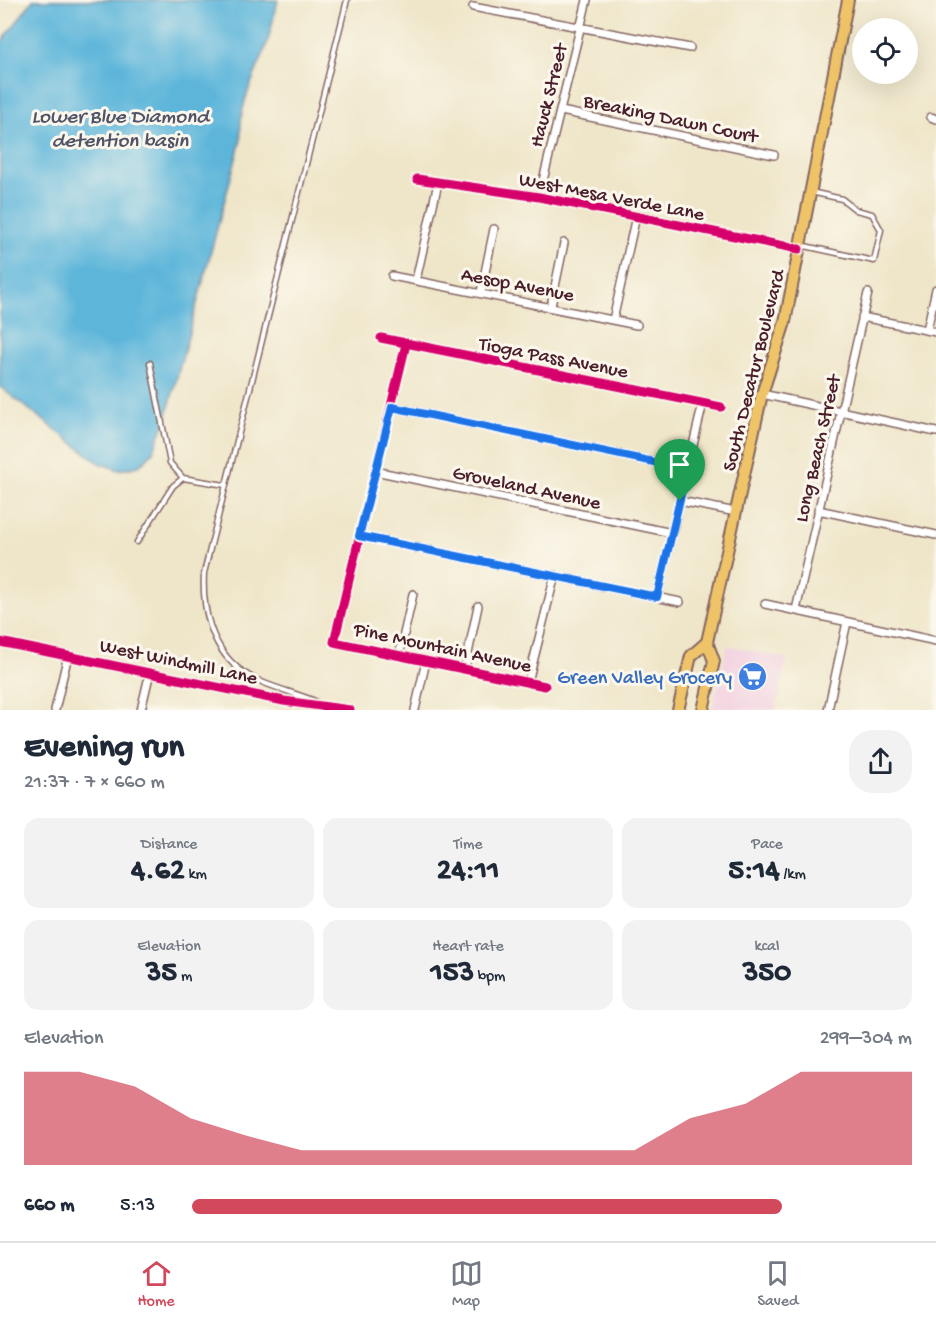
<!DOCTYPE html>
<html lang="en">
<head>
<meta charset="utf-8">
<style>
	:root { --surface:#fff; --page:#f2f2f3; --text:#1f2937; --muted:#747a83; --line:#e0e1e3; --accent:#d1495b }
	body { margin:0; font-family:"Gochi Hand",sans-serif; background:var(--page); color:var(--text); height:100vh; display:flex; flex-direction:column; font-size:22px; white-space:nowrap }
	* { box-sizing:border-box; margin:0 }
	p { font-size:20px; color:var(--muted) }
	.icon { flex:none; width:33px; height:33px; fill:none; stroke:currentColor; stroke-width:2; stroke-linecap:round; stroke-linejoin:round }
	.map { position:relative; height:710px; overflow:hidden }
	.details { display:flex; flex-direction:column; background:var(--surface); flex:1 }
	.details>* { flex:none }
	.buttons { position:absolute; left:852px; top:18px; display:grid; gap:12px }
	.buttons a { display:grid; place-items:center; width:66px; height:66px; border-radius:50%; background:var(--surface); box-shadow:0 6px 24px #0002; font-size:30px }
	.pin { position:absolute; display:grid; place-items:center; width:51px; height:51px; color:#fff; margin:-62px -26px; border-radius:50% 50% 50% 0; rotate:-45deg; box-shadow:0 0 6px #0007 }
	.pin .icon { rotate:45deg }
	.round { display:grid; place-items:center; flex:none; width:63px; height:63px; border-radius:24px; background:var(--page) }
	.overview { display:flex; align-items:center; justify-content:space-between; height:102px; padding:0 24px }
	h1 { font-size:33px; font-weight:700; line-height:45px }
	.metrics { display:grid; grid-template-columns:repeat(3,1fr); gap:9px; height:102px; padding:6px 24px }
	.metrics div { display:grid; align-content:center; border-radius:15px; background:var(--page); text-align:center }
	.metrics b { font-size:30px; font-weight:700 }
	.metrics small { font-size:16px; font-weight:400 }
	.metrics p { font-size:16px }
	.chart { height:168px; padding:12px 24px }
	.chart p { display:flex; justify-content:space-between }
	.chart svg { width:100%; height:108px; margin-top:6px; fill:var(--accent); opacity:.7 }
	ul { padding:0 24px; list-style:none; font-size:20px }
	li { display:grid; grid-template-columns:96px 72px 1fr; align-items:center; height:45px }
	li i { height:15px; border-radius:8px; background:var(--accent) }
	.tabs { display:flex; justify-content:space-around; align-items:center; height:84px; border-top:2px solid var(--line); background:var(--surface); font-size:16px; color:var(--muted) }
	.tabs a { display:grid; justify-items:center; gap:3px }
	.tabs .active { color:var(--accent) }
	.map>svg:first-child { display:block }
</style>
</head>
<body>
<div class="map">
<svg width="936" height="710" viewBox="0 0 936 710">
	<rect width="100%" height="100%" fill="#fbf7ec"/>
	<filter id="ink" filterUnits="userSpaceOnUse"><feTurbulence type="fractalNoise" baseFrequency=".0167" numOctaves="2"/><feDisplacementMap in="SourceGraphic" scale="12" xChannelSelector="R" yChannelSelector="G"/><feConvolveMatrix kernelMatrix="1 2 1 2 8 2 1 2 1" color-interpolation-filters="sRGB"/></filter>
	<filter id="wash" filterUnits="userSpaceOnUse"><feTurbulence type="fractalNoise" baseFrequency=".008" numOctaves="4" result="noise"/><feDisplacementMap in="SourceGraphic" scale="24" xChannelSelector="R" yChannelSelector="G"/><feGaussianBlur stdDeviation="1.35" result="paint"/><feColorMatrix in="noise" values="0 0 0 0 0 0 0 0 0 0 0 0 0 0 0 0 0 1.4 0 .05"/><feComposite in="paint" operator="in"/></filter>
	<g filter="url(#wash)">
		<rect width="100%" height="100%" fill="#efe6c9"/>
		<path fill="#f2cfe0" d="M727 645 787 659 775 710H712Z"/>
		<path fill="#5db6da" stroke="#546a82" stroke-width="1.5" d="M33 0H278C273 18 270 38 263 55 251 84 238 108 241 140L165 422 153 452 139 466 119 470 99 463 0 387V44Z"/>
	</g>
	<g filter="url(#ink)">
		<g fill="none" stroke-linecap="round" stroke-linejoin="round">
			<defs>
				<path id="service" d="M800 245 874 261 881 230 872 214 856 210 842 199 811 192
					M150 363 170 463 183 478
					M137 542 173 486 183 478 225 485
					M315 701C291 691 259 685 239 669 210 646 202 607 204 573L347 0"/>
				<path id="minor" d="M473 7 690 48
					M561 111 774 155
					M931 117 936 119
					M417 179 539 197 799 249
					M539 197 587 0
					M392 276 637 325
					M416 280 438 183
					M481 292 494 229
					M551 306 564 243
					M862 317 936 332
					M613 320 636 216
					M927 330 936 289
					M381 338 721 407
					M406 344 334 642 545 686
					M762 394 936 432
					M392 407 687 469
					M375 471 672 533
					M680 501 736 512
					M818 510 936 535
					M359 536 680 602
					M657 597 703 403
					M765 604 936 641
					M796 610 868 293
					M399 656 413 594
					M465 668 478 606
					M528 682 555 575
					M55 710 68 655
					M141 710 150 672
					M415 710 426 661
					M828 710 847 622"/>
				<path id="tertiary" d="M0 642 284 701 350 710"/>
				<path id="primary" d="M678 710 691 656 707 642
					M703 710 714 661 707 642 762 394 785 322 848 0"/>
			</defs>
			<use href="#service" stroke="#846562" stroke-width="7"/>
			<use href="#minor" stroke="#846562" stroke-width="10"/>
			<use href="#tertiary" stroke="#846562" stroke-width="12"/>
			<use href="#primary" stroke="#846562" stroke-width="14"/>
			<use href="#service" stroke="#fff" stroke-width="4"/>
			<use href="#minor" stroke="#fff" stroke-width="7"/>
			<use href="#tertiary" stroke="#fff" stroke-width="9"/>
			<use href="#primary" stroke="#efc469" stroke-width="10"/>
			<defs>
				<path id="cycleway" d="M417 179 539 197 799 249
					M381 338 721 407
					M406 344 334 642 545 686
					M0 642 284 701 350 710"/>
			</defs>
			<use href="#cycleway" stroke="#fbf7ec" stroke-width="13"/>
			<use href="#cycleway" stroke="#d6006c" stroke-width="9"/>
		</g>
	</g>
	<g fill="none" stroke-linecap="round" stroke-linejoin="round" filter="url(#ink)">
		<defs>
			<path id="route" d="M392 407 687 469 657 597 359 536Z"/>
		</defs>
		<use href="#route" stroke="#fff" stroke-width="12"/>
		<use href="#route" stroke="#1a73e8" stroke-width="8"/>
	</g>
	<defs>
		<symbol id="supermarket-disc" viewBox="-11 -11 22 22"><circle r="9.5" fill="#3f7fe0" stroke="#fbf7ec"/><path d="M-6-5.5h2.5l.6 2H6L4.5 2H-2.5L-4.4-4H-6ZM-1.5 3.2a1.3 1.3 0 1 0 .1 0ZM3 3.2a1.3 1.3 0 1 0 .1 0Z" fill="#fff"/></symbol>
	</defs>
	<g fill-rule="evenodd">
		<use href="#supermarket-disc" x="736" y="660" width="33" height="33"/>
	</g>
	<g text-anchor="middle" stroke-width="6" stroke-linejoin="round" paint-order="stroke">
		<g font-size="20" fill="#4a1f2b" stroke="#fbf7ec">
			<text transform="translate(547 95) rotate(-76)" y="7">Hauck Street</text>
			<text transform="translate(671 117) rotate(12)" y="7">Breaking Dawn Court</text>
			<text transform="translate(612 195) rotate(11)" y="7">West Mesa Verde Lane</text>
			<text transform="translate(518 283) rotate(11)" y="7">Aesop Avenue</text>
			<text transform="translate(554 356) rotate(11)" y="7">Tioga Pass Avenue</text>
			<text transform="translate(752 370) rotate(-76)" y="7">South Decatur Boulevard</text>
			<text transform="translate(816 448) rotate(-77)" y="7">Long Beach Street</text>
			<text transform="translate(527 486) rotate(12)" y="7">Groveland Avenue</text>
			<text transform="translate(443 646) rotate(12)" y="7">Pine Mountain Avenue</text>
			<text transform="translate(179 660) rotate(12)" y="7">West Windmill Lane</text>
		</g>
		<g font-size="20" fill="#366cbe" stroke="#fbf7ec" text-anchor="end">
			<text x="732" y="683">Green Valley Grocery</text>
		</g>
		<g font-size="21" font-style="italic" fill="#515468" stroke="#fbf7ec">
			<text x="120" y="122">Lower Blue Diamond<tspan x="120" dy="24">detention basin</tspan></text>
		</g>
	</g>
</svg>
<div class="buttons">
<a><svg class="icon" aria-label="locate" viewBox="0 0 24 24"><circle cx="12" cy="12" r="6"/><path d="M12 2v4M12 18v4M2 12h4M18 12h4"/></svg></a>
</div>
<div class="pin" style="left:680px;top:501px;background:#1e9e55"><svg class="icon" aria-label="arrive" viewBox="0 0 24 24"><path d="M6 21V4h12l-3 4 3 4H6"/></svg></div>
</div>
<section class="details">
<div class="overview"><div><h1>Evening run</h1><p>21:37 · 7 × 660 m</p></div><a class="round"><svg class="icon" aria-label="share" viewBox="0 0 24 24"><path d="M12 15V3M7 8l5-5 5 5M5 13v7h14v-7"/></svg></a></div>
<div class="metrics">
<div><p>Distance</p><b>4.62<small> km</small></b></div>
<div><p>Time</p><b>24:11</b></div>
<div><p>Pace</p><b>5:14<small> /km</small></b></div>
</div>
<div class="metrics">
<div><p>Elevation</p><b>35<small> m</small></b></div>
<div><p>Heart rate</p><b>153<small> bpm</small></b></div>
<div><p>kcal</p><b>350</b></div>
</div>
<div class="chart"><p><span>Elevation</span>299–304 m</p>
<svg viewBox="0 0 160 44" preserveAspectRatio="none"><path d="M0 44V6L10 6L20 12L30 25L40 32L50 38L60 38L70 38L80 38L90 38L100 38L110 38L120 25L130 19L140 6L150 6L160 6V44z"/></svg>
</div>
<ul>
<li><b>660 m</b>5:13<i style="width:82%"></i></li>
</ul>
</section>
<nav class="tabs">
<a class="active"><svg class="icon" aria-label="home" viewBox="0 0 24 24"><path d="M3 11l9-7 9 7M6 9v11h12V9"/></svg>Home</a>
<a><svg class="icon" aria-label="map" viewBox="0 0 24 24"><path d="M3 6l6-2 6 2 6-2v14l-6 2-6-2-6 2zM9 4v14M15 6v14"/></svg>Map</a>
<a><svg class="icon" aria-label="saved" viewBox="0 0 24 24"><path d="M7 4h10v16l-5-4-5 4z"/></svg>Saved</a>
</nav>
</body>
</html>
